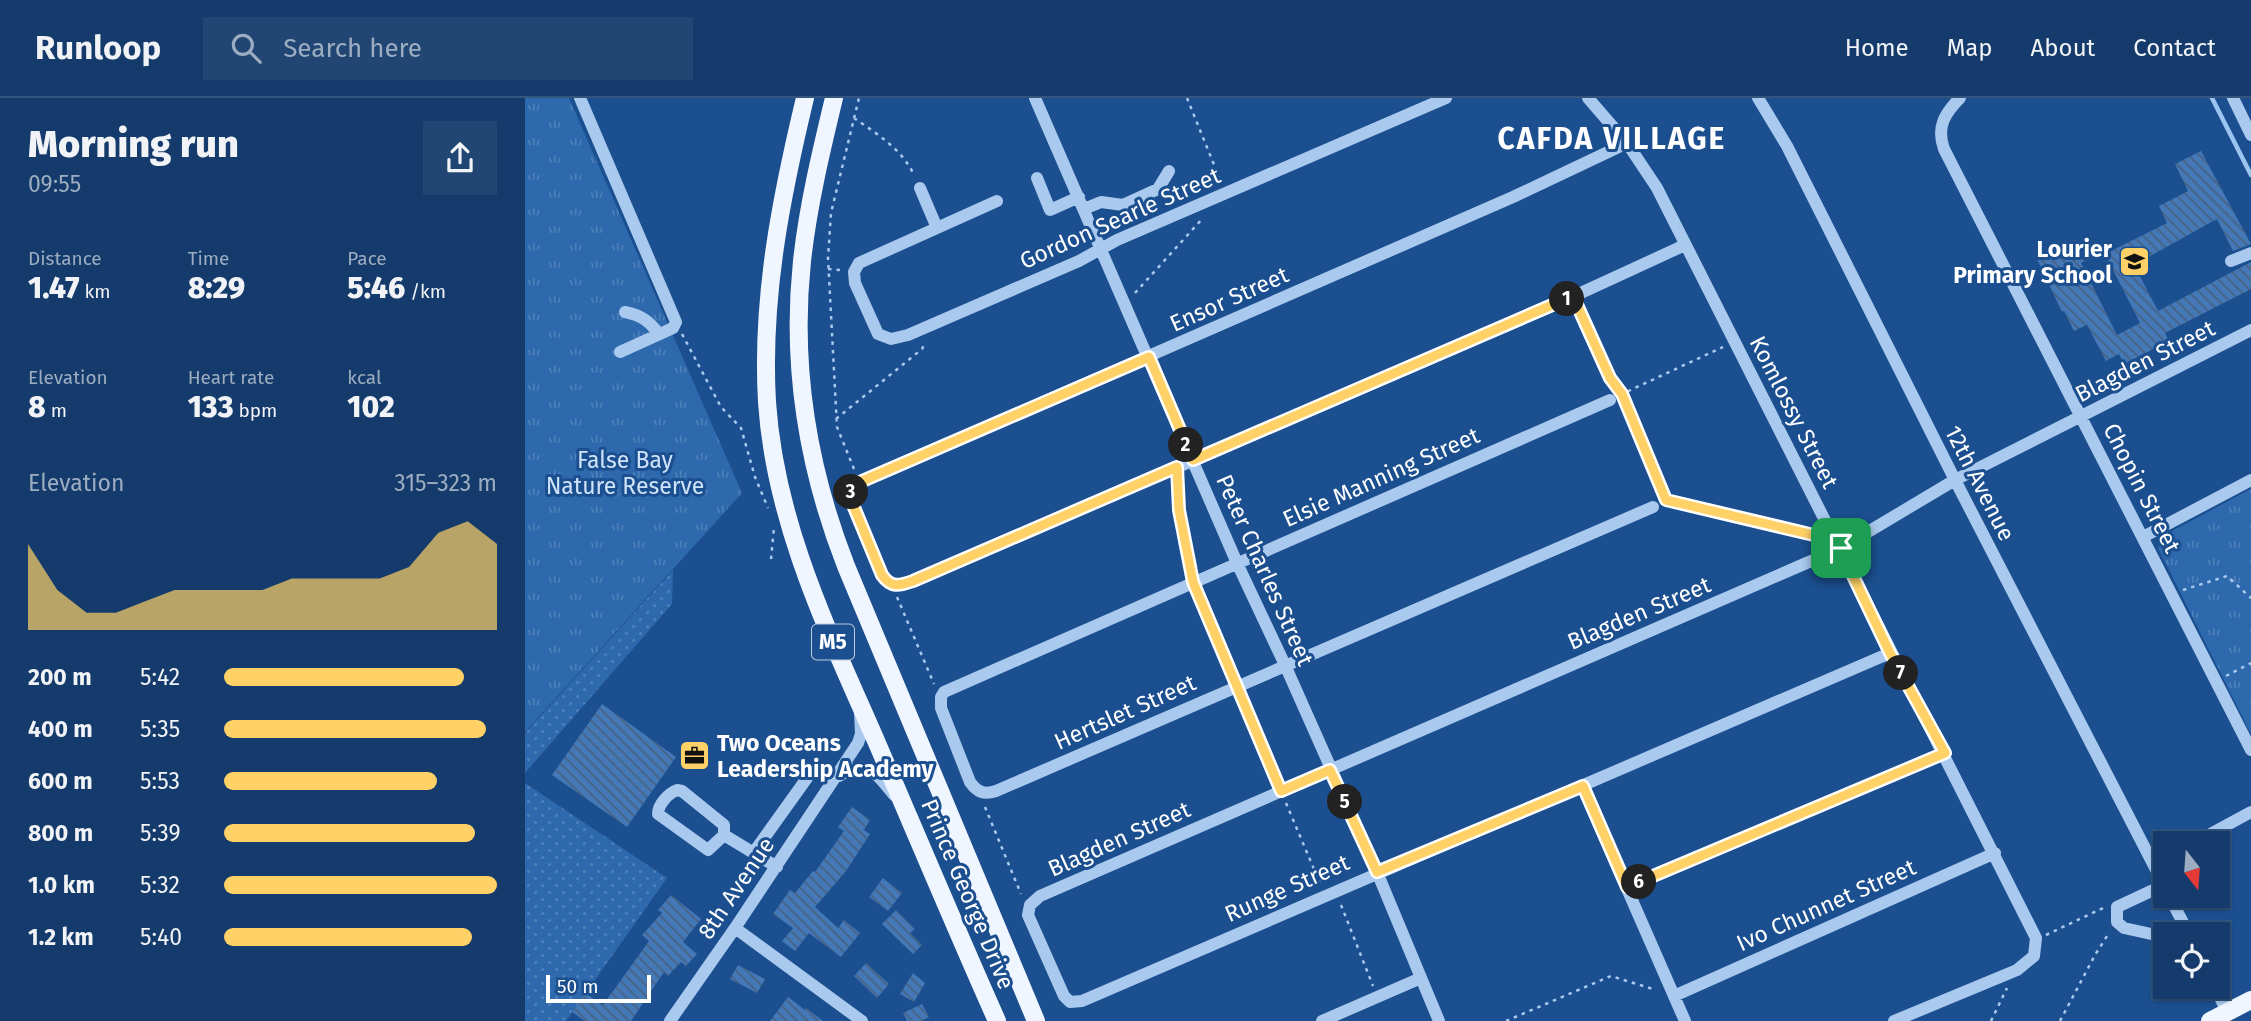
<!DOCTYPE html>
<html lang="en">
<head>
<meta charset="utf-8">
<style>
	:root { --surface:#143b6b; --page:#214673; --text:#f1f3f6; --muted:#9dadc1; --line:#33557e; --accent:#ffd166 }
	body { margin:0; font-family:"Fira Sans",sans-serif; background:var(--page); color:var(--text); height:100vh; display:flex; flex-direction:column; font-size:26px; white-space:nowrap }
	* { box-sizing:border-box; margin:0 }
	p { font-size:23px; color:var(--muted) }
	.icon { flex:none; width:38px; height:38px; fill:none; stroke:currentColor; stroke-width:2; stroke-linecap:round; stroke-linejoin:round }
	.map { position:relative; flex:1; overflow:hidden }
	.details { display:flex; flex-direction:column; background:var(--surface); width:525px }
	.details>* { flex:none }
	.needle { width:46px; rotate:163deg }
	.buttons { position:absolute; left:1628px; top:733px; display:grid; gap:14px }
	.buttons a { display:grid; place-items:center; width:77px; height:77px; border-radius:0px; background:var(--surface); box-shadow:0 2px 5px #0004,0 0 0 2px var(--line); font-size:35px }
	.scale { position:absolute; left:21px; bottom:18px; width:105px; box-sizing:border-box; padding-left:7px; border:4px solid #fff; border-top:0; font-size:19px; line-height:24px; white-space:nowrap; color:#fff; -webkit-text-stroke:5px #1b4f8f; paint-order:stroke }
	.pin { position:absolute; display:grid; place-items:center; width:60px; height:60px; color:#fff; margin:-30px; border-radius:14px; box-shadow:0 4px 10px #0006 }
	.km { position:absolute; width:35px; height:35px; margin:-18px; border-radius:50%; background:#222; color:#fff; font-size:19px; line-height:35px; text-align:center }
	.round { display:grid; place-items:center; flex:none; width:74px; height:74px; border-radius:0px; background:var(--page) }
	.head { display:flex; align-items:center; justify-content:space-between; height:119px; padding:0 28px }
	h1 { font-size:38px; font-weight:800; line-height:52px }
	.figures { display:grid; grid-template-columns:repeat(3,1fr); gap:10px; height:119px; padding:7px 28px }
	.figures div { display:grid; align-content:center }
	.figures b { font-size:30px; font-weight:800 }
	.figures small { font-size:19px; font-weight:400 }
	.figures p { font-size:19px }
	.chart { height:196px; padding:14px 28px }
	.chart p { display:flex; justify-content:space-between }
	.chart svg { width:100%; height:126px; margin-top:7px; fill:var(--accent); opacity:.7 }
	ul { padding:0 28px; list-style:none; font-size:23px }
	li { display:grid; grid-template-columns:112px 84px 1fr; align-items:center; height:52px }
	li i { height:18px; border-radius:9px; background:var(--accent) }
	header { display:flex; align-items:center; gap:42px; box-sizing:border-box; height:98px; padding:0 35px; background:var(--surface); border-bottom:2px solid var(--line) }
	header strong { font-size:33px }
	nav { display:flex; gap:38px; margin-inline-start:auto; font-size:24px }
	.search { width:490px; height:63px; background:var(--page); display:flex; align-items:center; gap:18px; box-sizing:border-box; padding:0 24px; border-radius:0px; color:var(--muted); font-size:26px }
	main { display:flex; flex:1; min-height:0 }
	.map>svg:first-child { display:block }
</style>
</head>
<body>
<header>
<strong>Runloop</strong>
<div class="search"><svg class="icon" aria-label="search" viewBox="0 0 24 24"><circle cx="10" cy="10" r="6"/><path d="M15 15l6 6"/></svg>Search here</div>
<nav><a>Home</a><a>Map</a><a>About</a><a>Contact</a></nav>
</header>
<main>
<section class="details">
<div class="head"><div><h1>Morning run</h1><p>09:55</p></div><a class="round"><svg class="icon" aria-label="share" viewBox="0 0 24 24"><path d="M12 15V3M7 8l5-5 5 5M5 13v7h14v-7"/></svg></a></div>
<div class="figures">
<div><p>Distance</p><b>1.47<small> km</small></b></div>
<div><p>Time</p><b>8:29</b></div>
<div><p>Pace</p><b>5:46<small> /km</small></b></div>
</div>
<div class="figures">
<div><p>Elevation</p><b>8<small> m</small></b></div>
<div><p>Heart rate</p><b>133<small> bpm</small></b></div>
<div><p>kcal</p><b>102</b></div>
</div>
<div class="chart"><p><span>Elevation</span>315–323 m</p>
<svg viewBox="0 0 160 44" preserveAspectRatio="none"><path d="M0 44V14L10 30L20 38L30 38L40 34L50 30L60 30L70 30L80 30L90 26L100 26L110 26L120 26L130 22L140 10L150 6L160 14V44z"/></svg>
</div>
<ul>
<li><b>200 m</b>5:42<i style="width:88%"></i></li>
<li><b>400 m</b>5:35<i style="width:96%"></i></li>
<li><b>600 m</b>5:53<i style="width:78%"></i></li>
<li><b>800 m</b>5:39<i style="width:92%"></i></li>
<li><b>1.0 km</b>5:32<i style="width:100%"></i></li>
<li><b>1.2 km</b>5:40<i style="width:91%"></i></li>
</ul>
</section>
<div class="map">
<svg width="1726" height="923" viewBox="0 0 1726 923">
	<defs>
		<pattern id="grass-dots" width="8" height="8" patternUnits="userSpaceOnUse" patternTransform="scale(1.75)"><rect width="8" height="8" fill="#2e69ad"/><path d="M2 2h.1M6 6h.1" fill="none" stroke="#4d80b9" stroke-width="1.8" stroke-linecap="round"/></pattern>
		<pattern id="park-tufts" width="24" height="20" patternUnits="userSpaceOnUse" patternTransform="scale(1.75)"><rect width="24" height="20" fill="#2e69ad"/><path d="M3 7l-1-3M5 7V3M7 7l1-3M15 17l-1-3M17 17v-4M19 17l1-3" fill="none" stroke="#4d80b9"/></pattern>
		<pattern id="building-back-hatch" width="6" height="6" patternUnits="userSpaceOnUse" patternTransform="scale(1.75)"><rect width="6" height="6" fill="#4478b7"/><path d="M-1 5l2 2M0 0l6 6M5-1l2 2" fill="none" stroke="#486282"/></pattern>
	</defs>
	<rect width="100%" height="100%" fill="#1b4f8f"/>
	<path fill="url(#grass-dots)" d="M148 472 147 506 0 675V635Z
		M0 685 142 780 41 923H0Z"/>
	<path fill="url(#park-tufts)" d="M0 0H44L217 395 0 634Z
		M1726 391V636L1633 450 1638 438Z"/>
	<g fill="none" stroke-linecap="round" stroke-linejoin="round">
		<path stroke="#9cc4f0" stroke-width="4.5" d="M1687 0 1726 77"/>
	</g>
	<path fill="url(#building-back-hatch)" d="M1676 53 1726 146 1708 153 1692 121 1609 167 1633 213 1726 164V191L1640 235 1644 243 1599 266 1594 256 1581 263 1562 227 1549 233 1539 213 1537 214 1512 161 1550 142 1561 162 1556 165 1592 237 1615 225 1580 156 1642 125 1634 108 1663 93 1650 66Z
		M77 606 151 659 102 729 27 677Z
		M327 709 345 722 339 732 345 736 321 773 290 809 313 830 319 822 335 835 316 859 284 835 270 853 257 843 268 830 248 816 265 792 270 795 288 773 290 774 319 733 313 729Z
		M358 780 377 795 363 813 344 799Z
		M146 797 176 821 158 844 172 856 161 868 156 864 143 878 139 874 106 923H60L47 914 60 895 78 907 124 843 117 837 137 815 133 812Z
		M371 812 390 831 385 835 397 847 388 856 357 826Z
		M341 865 364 886 352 900 329 878Z
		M213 867 240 881 232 895 205 881Z
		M388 875 400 885 389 904 375 896Z
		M263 899 280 912 281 910 298 923H245Z
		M397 906 404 919 396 923H382L378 915Z"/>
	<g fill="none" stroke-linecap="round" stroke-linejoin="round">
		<path stroke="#a9c9ee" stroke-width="2.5" stroke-dasharray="3.5 5" stroke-linecap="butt" d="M662 0 696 84
			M329 20C352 36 377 51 389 77
			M303 171 316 172
			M610 195 678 120
			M1054 211 1085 280 1097 296 1198 249
			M157 236 196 309 216 330 230 379 243 410
			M1098 299 1140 403
			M311 321 397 251 400 244
			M329 371 312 329 303 160 306 115 334 0
			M653 382 655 412 665 473
			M1141 402 1294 438
			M246 461 249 429
			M1658 492 1702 478 1726 500
			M673 495 706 577
			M372 499 409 586
			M1701 578 1726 565
			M717 602 751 683
			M761 705 794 783 804 778 805 781
			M460 709 496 796
			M816 807 848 888
			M1521 837 1578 810
			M981 923 1086 878 1131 892
			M1466 923 1482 890
			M1535 923 1570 857 1584 835"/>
		<path stroke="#a9c9ee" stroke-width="12" d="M55 0 151 224 148 230 95 254
			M510 0 712 465 760 567 852 774 914 923
			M1063 0 1102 45 1132 90 1511 840 1509 858 1492 872 1369 923
			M1233 0 1262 48 1430 382 1640 789
			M1435 0C1420 15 1411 29 1419 51L1726 652
			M1708 0 1726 37
			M1102 45 988 99 335 384 327 391 326 402 357 477C366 490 374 488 388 483L1034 205 1160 147
			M512 80 525 112 554 99
			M395 90 412 130
			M472 103 334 165 329 174 330 185 353 236 366 241 383 237 554 163 592 142 921 0
			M559 111 576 104 598 107 633 91 644 73
			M1706 163 1726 155
			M100 214C116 217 124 223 134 236
			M1085 302 419 594 416 599V610L445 684C452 694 459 697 471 693L1128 409
			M1618 439 1726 382
			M1365 555 557 903 545 904 539 898 503 817 505 807 515 798 1316 450 1430 382 1726 232
			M314 678C344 659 350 675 369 697
			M1057 688 1160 923
			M152 692 157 693 199 727V737L183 752 133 716C133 706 144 695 152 692Z
			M199 737 252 769
			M1667 746 1726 714
			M229 754 282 680
			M1639 787 1592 809V824L1599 830 1640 839
			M1102 789 1420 655
			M1644 798 1664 836
			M210 830 337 923
			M1690 889 1702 914
			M1149 898 1470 755
			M145 923 210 830 333 645 336 636 335 614
			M797 923 896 880"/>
		<path stroke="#f0f6ff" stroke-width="18" d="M280 0C256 100 236 200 242 304 250 426 304 535 352 645 392 738 431 831 472 923
			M309 0C296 54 283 108 277 163 266 267 283 371 321 468L511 923
			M1685 923 1726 902"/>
	</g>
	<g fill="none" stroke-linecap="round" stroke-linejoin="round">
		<defs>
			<path id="route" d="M1048 198 1085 280 1097 296 1141 402 1293 438 1306 432 1365 555 1420 655 1102 789 1058 688 852 774 805 672 756 693 668 484 654 412 652 369 388 483C374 488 366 490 357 477L326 402 327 391 335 384 624 259 668 362Z"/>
		</defs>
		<use href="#route" stroke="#fff" stroke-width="14"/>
		<use href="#route" stroke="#ffd166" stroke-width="9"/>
	</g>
	<defs>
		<symbol id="school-square" viewBox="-11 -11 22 22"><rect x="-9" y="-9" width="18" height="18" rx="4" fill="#ffd166" stroke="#1b4f8f"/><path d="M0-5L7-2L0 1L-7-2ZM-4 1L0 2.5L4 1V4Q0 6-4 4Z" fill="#111"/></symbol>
		<symbol id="office-square" viewBox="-11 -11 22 22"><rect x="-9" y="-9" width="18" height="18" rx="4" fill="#ffd166" stroke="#1b4f8f"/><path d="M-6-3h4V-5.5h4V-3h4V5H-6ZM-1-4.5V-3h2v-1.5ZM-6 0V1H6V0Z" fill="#111"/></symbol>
	</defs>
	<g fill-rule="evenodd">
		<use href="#school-square" x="1592" y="146" width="35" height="35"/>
		<use href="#office-square" x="152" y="640" width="35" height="35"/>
	</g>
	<g text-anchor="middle" stroke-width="6" stroke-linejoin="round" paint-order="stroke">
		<rect fill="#1b4f8f" stroke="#bbcadd" stroke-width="2" x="287" y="526.5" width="42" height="35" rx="5"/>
		<g font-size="21" font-weight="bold" fill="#fff">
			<text x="308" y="551">M5</text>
		</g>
		<g font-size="23" fill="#fff" stroke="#1b4f8f">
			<text transform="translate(595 120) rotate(-24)" y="8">Gordon Searle Street</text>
			<text transform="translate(704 201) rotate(-24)" y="8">Ensor Street</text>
			<text transform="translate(1620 263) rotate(-27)" y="8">Blagden Street</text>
			<text transform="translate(1269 314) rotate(63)" y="8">Komlossy Street</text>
			<text transform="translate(856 379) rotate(-24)" y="8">Elsie Manning Street</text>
			<text transform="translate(1455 385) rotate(63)" y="8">12th Avenue</text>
			<text transform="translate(1617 390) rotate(63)" y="8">Chopin Street</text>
			<text transform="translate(740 472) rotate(66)" y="8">Peter Charles Street</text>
			<text transform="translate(1114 515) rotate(-23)" y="8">Blagden Street</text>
			<text transform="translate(600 614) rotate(-24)" y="8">Hertslet Street</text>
			<text transform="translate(594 741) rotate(-24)" y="8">Blagden Street</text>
			<text transform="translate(211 790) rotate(-56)" y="8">8th Avenue</text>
			<text transform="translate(762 790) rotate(-24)" y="8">Runge Street</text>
			<text transform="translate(443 796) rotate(67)" y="8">Prince George Drive</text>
			<text transform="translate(1301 807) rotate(-24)" y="8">Ivo Chunnet Street</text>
		</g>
		<g font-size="23" font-weight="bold" fill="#fff" stroke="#1b4f8f" text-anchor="end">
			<text x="1587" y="159">Lourier<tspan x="1587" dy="26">Primary School</tspan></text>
			<text x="192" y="653" text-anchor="start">Two Oceans<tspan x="192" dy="26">Leadership Academy</tspan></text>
		</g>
		<g font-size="23" fill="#cfe3fa" stroke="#1b4f8f">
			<text x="100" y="370">False Bay<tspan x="100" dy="26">Nature Reserve</tspan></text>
		</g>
		<g font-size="30" font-weight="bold" letter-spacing="2" fill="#fff" stroke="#1b4f8f">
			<text x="1087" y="51">CAFDA VILLAGE</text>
		</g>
	</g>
</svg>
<div class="buttons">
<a><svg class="needle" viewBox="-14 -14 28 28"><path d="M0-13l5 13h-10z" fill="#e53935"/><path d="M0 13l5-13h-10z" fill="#9dadc1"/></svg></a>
<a><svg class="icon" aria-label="locate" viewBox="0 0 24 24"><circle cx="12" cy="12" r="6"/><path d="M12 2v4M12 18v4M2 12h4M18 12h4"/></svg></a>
</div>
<div class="scale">50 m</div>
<div class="pin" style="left:1316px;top:450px;background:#1e9e55"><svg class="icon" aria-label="arrive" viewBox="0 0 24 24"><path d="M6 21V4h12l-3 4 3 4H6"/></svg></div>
<b class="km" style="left:1042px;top:201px">1</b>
<b class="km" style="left:661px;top:347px">2</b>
<b class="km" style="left:326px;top:394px">3</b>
<b class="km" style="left:820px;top:704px">5</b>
<b class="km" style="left:1114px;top:784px">6</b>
<b class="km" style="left:1376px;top:575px">7</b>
</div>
</main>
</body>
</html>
